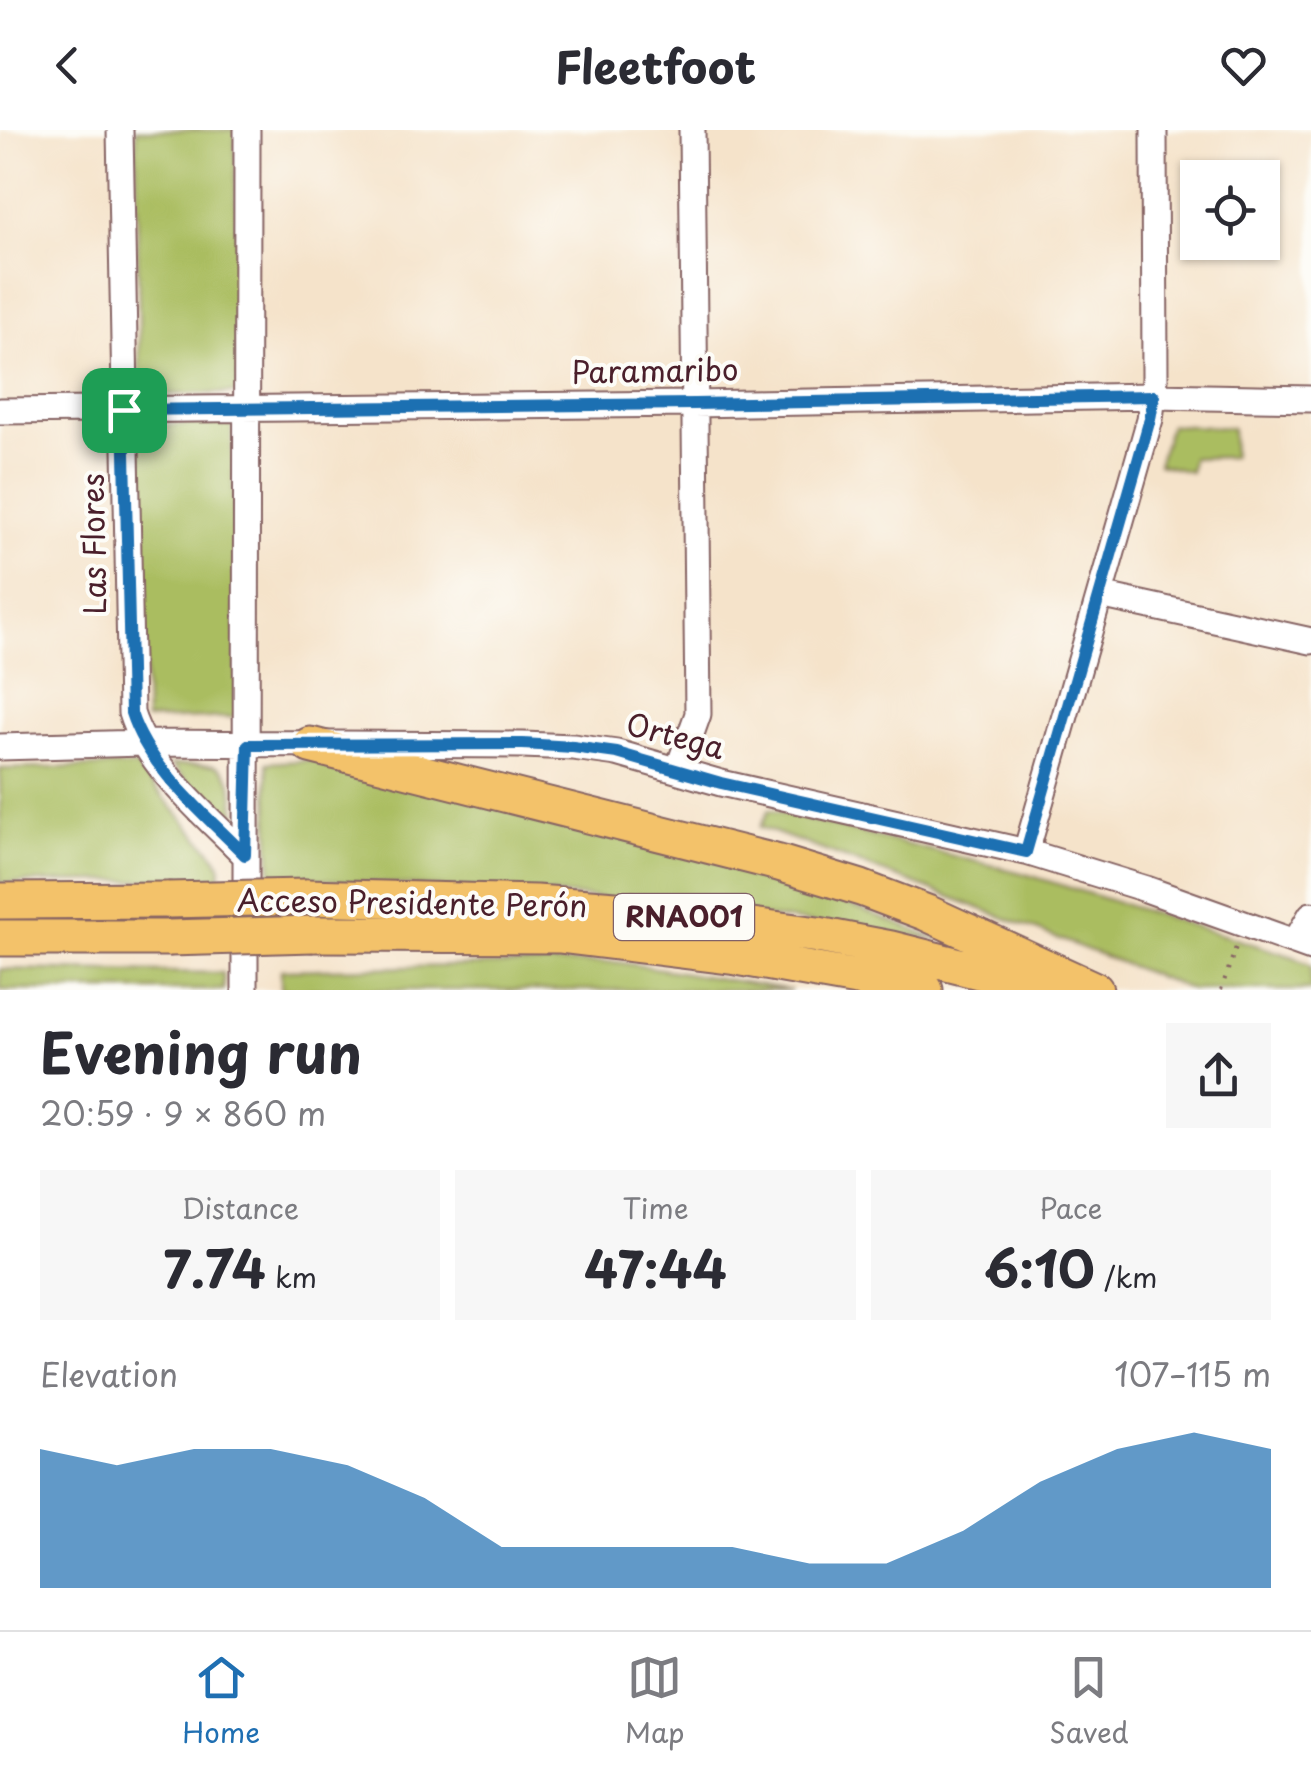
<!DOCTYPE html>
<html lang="en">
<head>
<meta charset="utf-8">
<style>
	:root { --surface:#fff; --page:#f7f7f7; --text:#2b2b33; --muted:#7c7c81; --line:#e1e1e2; --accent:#1f6fb2 }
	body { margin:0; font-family:"Playpen Sans",sans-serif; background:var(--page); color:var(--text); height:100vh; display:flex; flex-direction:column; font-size:38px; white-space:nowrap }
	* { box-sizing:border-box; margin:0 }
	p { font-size:32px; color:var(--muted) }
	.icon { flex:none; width:55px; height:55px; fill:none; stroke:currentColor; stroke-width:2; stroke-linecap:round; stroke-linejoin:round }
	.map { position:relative; height:860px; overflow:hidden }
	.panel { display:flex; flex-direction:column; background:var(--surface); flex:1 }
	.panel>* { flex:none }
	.tools { position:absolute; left:1180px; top:30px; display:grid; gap:20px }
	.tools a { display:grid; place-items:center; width:100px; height:100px; border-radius:0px; background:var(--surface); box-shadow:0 2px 8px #0004; font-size:50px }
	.pin { position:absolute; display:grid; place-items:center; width:85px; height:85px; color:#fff; margin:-42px; border-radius:20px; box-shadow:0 5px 15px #0006 }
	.round { display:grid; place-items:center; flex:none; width:105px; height:105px; border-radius:0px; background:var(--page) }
	.summary { display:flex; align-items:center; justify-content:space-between; height:170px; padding:0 40px }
	h1 { font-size:55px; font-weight:700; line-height:75px }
	.figures { display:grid; grid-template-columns:repeat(3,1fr); gap:15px; height:170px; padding:10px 40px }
	.figures div { display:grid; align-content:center; border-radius:0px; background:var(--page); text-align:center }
	.figures b { font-size:50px; font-weight:700 }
	.figures small { font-size:28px; font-weight:400 }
	.figures p { font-size:28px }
	.chart { height:280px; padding:20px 40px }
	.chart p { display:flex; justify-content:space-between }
	.chart svg { width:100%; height:180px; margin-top:10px; fill:var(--accent); opacity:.7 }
	header { display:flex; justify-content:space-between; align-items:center; height:130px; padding:0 40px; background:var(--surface); font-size:45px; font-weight:700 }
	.menu { display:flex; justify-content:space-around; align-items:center; height:140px; border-top:2px solid var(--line); background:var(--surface); font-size:28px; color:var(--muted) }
	.menu a { display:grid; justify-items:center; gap:5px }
	.menu .active { color:var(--accent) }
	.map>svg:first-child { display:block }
</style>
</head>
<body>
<header><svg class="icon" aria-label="back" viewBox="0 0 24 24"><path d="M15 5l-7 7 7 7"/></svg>Fleetfoot<svg class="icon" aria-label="heart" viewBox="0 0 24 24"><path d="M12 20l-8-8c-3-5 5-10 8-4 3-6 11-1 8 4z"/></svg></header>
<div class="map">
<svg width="1311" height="860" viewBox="0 0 1311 860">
	<rect width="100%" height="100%" fill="#fdfcf7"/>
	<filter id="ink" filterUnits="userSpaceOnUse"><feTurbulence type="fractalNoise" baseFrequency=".01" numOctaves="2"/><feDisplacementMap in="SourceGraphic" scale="20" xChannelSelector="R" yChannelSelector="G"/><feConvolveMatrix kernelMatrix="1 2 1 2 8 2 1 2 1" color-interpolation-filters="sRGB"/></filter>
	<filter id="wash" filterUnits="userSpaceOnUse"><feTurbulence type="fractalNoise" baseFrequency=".0048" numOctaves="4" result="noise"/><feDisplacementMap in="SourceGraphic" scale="40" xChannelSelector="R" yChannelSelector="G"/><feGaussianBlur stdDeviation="2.25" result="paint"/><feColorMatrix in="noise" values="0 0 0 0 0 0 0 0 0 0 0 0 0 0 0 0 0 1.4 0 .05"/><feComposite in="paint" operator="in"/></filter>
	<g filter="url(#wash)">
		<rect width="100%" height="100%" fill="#f5e3ca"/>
		<path fill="#aabd61" stroke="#7a6e46" stroke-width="2.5" d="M136 0H235L238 263 140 265Z
			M232 293 238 587 146 590 140 295Z
			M1170 295 1232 298 1233 327 1192 328 1190 342 1158 334Z
			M341 628 777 746 939 810 648 771 271 746 267 633Z
			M171 635C185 635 200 633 213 635 238 640 234 680 236 700Z
			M136 636 217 728 221 738 219 749 0 753V639Z
			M769 680 1022 743 1294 827 1311 836V860H1192L932 760 760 697Z
			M617 832 791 860H281V840Z
			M0 839 223 843 224 860H0Z"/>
	</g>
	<g filter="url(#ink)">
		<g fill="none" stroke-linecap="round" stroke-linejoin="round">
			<defs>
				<path id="minor" d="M120 0 131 583C148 638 206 685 245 725
					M0 281 694 274 1154 266 1311 269
					M1100 465 1311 511
					M0 617 143 613 523 615 573 617 617 623 721 653 1026 722 1146 759 1311 818
					M678 640 698 584 692 0
					M1026 722 1150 289 1155 249 1154 0
					M246 751 247 0
					M1296 811 1311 785
					M245 826V860"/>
				<path id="highway" d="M310 615 779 733 861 758 927 783 1095 860
					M306 767 536 773 642 781 818 805 891 819 1055 860
					M0 771 168 770
					M313 804 559 805 737 827 925 860
					M0 808H169"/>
			</defs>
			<use href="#minor" stroke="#866463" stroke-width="29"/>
			<use href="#highway" stroke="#866463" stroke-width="39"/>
			<path stroke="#866463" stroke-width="4" stroke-dasharray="2.5 8" stroke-linecap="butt" d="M1221 860 1236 817"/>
			<use href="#minor" stroke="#fff" stroke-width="25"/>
			<use href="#highway" stroke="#f3c26a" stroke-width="35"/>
			<defs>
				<path id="highway-bridge" d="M168 770 306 767
					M169 808 313 804"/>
			</defs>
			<use href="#highway-bridge" stroke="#866463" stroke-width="39" stroke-linecap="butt"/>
			<use href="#highway-bridge" stroke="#f3c26a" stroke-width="35"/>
		</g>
	</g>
	<g fill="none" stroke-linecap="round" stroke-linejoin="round" filter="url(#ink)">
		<defs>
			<path id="route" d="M1154 266 1150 289 1026 722 721 653 617 623 573 617 523 614 248 615 245 725C205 684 149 639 131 583L124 280 694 274Z"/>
		</defs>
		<use href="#route" stroke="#fff" stroke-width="20"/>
		<use href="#route" stroke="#1f6fb2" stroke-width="12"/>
	</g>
	<g text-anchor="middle" stroke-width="8" stroke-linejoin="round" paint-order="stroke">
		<rect fill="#fdfcf7" stroke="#806168" stroke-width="2.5" x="614" y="764" width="140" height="46" rx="8"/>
		<g font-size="28" font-weight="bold" fill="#4a1f2b">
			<text x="684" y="797">RNA001</text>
		</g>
		<g font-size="30" fill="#4a1f2b" stroke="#fdfcf7">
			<text transform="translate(655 242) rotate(-1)" y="10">Paramaribo</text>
			<text transform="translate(95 414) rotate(-91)" y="10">Las Flores</text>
			<text transform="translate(675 607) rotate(15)" y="10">Ortega</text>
			<text transform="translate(412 774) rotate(1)" y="10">Acceso Presidente Perón</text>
		</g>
	</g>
</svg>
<div class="tools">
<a><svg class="icon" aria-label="locate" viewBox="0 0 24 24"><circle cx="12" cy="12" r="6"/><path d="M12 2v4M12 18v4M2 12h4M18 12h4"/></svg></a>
</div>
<div class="pin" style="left:124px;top:280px;background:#1e9e55"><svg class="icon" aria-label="arrive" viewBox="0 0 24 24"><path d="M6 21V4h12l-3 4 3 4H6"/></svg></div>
</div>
<section class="panel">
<div class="summary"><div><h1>Evening run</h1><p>20:59 · 9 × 860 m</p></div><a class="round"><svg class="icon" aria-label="share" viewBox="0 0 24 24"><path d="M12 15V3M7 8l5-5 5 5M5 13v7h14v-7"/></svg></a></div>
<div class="figures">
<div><p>Distance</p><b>7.74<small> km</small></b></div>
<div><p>Time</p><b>47:44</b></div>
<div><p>Pace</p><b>6:10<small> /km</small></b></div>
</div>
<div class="chart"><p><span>Elevation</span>107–115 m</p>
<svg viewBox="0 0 160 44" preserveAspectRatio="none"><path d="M0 44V10L10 14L20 10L30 10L40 14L50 22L60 34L70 34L80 34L90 34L100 38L110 38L120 30L130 18L140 10L150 6L160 10V44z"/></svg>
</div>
</section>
<nav class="menu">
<a class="active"><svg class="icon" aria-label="home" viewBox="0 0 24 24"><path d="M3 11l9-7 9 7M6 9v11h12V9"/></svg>Home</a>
<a><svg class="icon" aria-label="map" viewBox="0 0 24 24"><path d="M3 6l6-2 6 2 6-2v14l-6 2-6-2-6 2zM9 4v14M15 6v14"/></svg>Map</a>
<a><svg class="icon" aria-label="saved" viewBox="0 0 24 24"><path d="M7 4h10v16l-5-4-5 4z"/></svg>Saved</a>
</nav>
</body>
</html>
